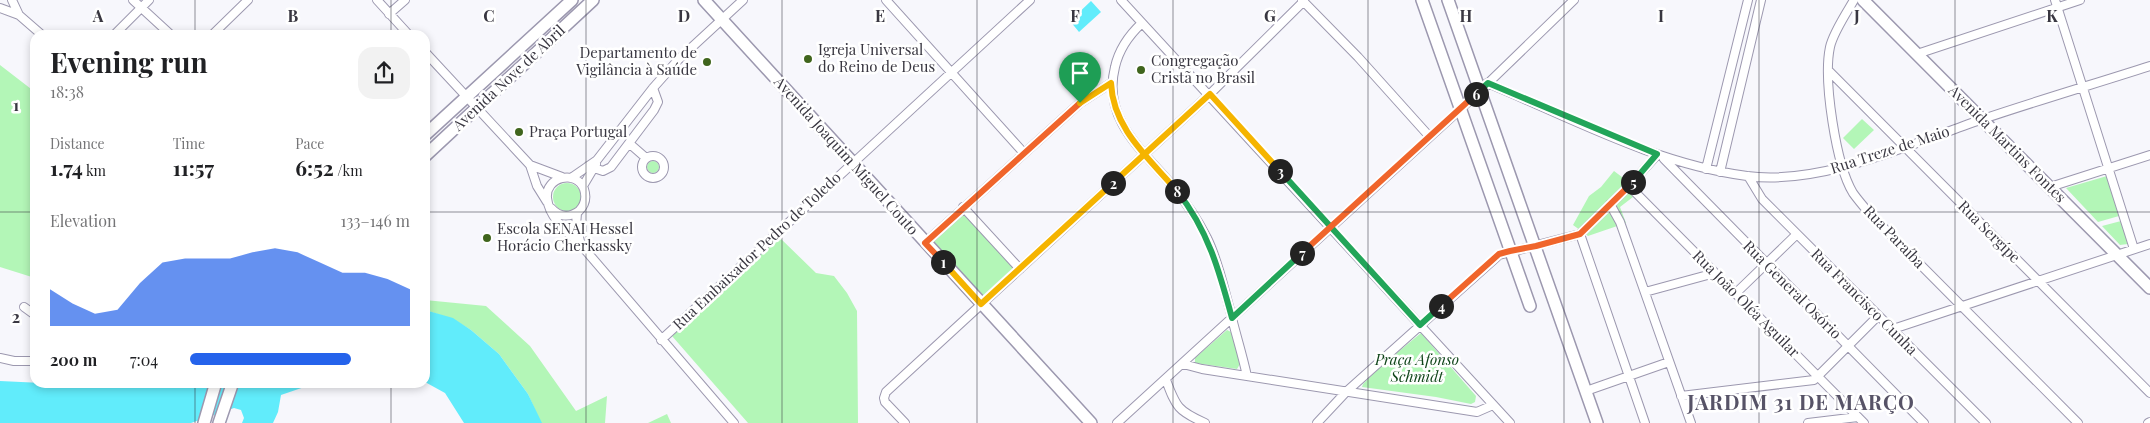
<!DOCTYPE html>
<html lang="en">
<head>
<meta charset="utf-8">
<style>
	:root { --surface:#fff; --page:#f2f2f2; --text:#202124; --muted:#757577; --accent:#2563eb }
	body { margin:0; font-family:"Playfair Display",serif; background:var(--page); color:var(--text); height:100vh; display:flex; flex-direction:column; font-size:19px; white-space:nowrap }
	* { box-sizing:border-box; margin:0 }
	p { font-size:16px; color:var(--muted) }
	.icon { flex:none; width:28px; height:28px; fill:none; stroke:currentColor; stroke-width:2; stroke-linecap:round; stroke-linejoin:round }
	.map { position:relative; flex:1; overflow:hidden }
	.panel { position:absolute; left:30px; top:30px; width:400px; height:358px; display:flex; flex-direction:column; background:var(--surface); border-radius:15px; box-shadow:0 2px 8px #0003 }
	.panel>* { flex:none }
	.pin { position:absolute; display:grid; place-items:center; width:42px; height:42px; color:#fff; margin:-51px -21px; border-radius:50% 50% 50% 0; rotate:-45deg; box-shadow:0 0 5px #0007 }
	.pin .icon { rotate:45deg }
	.km { position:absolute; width:25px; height:25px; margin:-12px; border-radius:50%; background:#222; color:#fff; font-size:14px; line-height:25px; text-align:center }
	.round { display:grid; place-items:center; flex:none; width:52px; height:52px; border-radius:15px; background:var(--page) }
	.overview { display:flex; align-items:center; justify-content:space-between; height:85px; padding:0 20px }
	h1 { font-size:28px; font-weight:700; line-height:38px }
	.figures { display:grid; grid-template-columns:repeat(3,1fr); gap:8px; height:85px; padding:5px 20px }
	.figures div { display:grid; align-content:center }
	.figures b { font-size:21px; font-weight:700 }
	.figures small { font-size:14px; font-weight:400 }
	.figures p { font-size:14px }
	.chart { height:140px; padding:10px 20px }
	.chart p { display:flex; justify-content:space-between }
	.chart svg { width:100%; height:90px; margin-top:5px; fill:var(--accent); opacity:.7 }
	ul { padding:0 20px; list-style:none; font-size:16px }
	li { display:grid; grid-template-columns:80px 60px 1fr; align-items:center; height:38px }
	li i { height:12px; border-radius:6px; background:var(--accent) }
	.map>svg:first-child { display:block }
</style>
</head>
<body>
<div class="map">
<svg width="2150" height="423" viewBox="0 0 2150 423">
	<rect width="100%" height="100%" fill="#f7f7fc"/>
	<path fill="#b3f6b7" d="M0 65 35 92V278L0 267Z
		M1862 119 1874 130 1854 149 1843 138Z
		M647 167a6 6 0 1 1 12 0a6 6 0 1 1-12 0Z
		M1614 171 1622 177 1633 197 1620 207 1626 223 1588 236 1573 225 1589 196 1601 187Z
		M2107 176 2119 216 2098 222 2066 188Z
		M553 197a14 14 0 1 1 28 0a14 14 0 1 1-28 0Z
		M964 213 1015 268 983 297 932 242Z
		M2121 221 2128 244 2120 245 2102 226Z
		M779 237 816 273 834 276 847 293 857 311 858 423H748L672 336Z
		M425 300 486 306 530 346 576 411 607 396 605 423H541L528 394 499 354 471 330 453 319 425 310Z
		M1227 330 1231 332 1240 364 1237 369 1195 363V358Z
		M1421 333 1476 396 1475 402 1471 404 1436 397 1362 387 1363 384 1381 366Z
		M667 414 671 423H648Z"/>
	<path fill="#61ecfb" d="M1091 1 1101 12 1079 32 1070 21Z
		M425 310 453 318 471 330 499 354 528 394 542 423H464L445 393 425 382Z
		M0 381 42 383H316L281 395 278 412 273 423H242L244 418 241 410 234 408 191 423H0Z"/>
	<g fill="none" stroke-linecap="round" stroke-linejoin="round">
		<defs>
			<path id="street" d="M12 0 19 15
				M133 0 171 35
				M377 0 409 35
				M886 0 1023 152
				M1121 0 1510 423
				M1302 0 1358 57 1429 136
				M1854 0C1847 12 1833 33 1830 47 1823 80 1836 165 1853 193 1858 200 1864 207 1870 214L2078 423
				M2055 0 2134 249
				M0 8 19 15 42 35
				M389 14 405 0
				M1142 23C1128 36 1119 49 1115 67 1102 118 1141 149 1171 184 1185 201 1197 218 1207 238 1218 260 1223 285 1230 310 1235 332 1242 353 1247 376
				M114 35 149 0
				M212 35 248 0
				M425 52 530 165 562 177
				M1917 54 2080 0
				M1828 70 2150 393
				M1487 83C1572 118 1655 164 1747 176 1821 186 1911 144 1980 120 2036 101 2094 84 2150 66
				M630 144 646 158
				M642 167a11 11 0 1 1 22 0a11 11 0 1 1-22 0Z
				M1664 159 1924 423
				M530 165 537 186 547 202
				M588 166 603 171 611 167 654 110 658 102 653 88
				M1706 169 1748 0
				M1720 172 1761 0
				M1748 176 1762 199 1986 423
				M571 178 597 160 653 88 678 60 743 0
				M583 186 596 164
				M1629 186 1864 423
				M2050 187 2150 155
				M1610 204 1620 222 1691 423
				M963 207 1020 269
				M551 208C559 217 569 218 579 211 585 205 587 198 584 189 576 169 545 177 547 198 549 218 568 233 581 245L734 423
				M577 213 576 226 581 245
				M1580 234 1645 423
				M925 243 1080 103 1111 83
				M1645 292 1715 273
				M1736 293 1797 234
				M24 307 35 315
				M1893 329 2150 244
				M661 340 1030 0
				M0 358 14 361H35
				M1183 364 1202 369 1477 412 1493 405
				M1166 380C1176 407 1178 411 1205 423
				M1586 391 1669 362
				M1681 396 1814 380 1878 316
				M905 423 885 402 884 398 886 392 1210 94 1304 1
				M1117 423 1480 91 1574 0
				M1317 423 1346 392 1499 255 1580 234 1629 186 1657 155
				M1808 423 1858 417
				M2148 423 2150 422"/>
			<path id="secondary" d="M704 0 1091 423
				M1422 0 1530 306
				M1448 0 1597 423
				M1863 0 2150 288
				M425 135 572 0
				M425 156 593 0
				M204 423 216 382
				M219 423 233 382"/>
		</defs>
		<use href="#street" stroke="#9c98af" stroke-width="10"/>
		<use href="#secondary" stroke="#9c98af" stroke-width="14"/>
		<use href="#street" stroke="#fff" stroke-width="8"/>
		<use href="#secondary" stroke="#fff" stroke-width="11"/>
	</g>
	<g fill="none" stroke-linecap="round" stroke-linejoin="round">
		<defs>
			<path id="split-1" d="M943 262 925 243 1080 103"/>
			<path id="split-2" d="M943 262 981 304 1113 183"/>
			<path id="split-3" d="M1113 183 1210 94 1280 171"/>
			<path id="split-4" d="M1280 171 1420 325 1441 306"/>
			<path id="split-5" d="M1441 306 1499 254 1510 251 1536 246 1580 234 1633 182"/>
			<path id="split-6" d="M1476 94 1488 83 1657 154 1633 182"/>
			<path id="split-7" d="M1302 253 1476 94"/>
			<path id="split-8" d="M1177 191C1208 230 1219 270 1232 318L1302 253"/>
			<path id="split-9" d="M1080 103 1111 83C1113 129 1149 158 1177 191"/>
		</defs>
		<use href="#split-1" stroke="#fff" stroke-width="10"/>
		<use href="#split-2" stroke="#fff" stroke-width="10"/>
		<use href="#split-3" stroke="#fff" stroke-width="10"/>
		<use href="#split-4" stroke="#fff" stroke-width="10"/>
		<use href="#split-5" stroke="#fff" stroke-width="10"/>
		<use href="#split-6" stroke="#fff" stroke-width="10"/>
		<use href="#split-7" stroke="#fff" stroke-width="10"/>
		<use href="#split-8" stroke="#fff" stroke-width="10"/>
		<use href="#split-9" stroke="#fff" stroke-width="10"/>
		<use href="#split-1" stroke="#f0652b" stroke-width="6"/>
		<use href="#split-2" stroke="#f5b400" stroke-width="6"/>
		<use href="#split-3" stroke="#f5b400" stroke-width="6"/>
		<use href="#split-4" stroke="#22a559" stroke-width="6"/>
		<use href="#split-5" stroke="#f0652b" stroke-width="6"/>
		<use href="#split-6" stroke="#22a559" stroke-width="6"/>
		<use href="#split-7" stroke="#f0652b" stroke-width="6"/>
		<use href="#split-8" stroke="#22a559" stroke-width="6"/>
		<use href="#split-9" stroke="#f5b400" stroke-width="6"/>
	</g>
	<path fill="none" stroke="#393741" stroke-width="1" stroke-opacity="0.55" d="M195 0V35M391 0V35M586 0V423M782 0V423M977 0V423M1173 0V423M1368 0V423M1564 0V423M1759 0V423M1955 0V423M0 212H35M425 212H2150M195 382V423M391 382V423"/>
	<g fill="#40651d" stroke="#fff" stroke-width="2">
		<circle cx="808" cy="59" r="5"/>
		<circle cx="707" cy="62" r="5"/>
		<circle cx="1141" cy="70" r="5"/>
		<circle cx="519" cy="132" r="5"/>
		<circle cx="487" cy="238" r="5"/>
	</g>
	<g text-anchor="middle" stroke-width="5" stroke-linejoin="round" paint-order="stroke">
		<g font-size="15" fill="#393741" stroke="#fff" text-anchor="start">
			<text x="818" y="55">Igreja Universal<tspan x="818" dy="17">do Reino de Deus</tspan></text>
			<text x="697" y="58" text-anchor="end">Departamento de<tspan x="697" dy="17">Vigilância à Saúde</tspan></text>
			<text x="1151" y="66">Congregação<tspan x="1151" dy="17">Cristã no Brasil</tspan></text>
			<text x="529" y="137">Praça Portugal</text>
			<text x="497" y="234">Escola SENAI Hessel<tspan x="497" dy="17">Horácio Cherkassky</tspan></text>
		</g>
		<g font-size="15" fill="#393741" stroke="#fff">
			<text transform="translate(509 78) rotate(-43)" y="5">Avenida Nove de Abril</text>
			<text transform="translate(2007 144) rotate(45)" y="5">Avenida Martins Fontes</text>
			<text transform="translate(1890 150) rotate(-18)" y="5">Rua Treze de Maio</text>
			<text transform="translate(846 156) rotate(48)" y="5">Avenida Joaquim Miguel Couto</text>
			<text transform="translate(1989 232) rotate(45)" y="5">Rua Sergípe</text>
			<text transform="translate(1894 237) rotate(46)" y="5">Rua Paraíba</text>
			<text transform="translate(757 251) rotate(-43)" y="5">Rua Embaixador Pedro de Toledo</text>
			<text transform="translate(1792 290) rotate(45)" y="5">Rua General Osório</text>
			<text transform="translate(1864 302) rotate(45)" y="5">Rua Francisco Cunha</text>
			<text transform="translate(1746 304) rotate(45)" y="5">Rua João Oléa Aguilar</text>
		</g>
		<g font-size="15" font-style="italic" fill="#10451a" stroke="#fff">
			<text x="1417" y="365">Praça Afonso<tspan x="1417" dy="17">Schmidt</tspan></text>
		</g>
		<g font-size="20" font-weight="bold" letter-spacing="1" fill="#575367" stroke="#fff">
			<text x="1801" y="410">JARDIM 31 DE MARÇO</text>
		</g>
	</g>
	<g font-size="16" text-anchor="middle" font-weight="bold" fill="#393741" stroke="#fff" stroke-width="5" stroke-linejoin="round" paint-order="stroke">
		<text x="98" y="22">A</text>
		<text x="293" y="22">B</text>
		<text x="489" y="22">C</text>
		<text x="684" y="22">D</text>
		<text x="880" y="22">E</text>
		<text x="1075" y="22">F</text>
		<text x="1270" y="22">G</text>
		<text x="1466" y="22">H</text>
		<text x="1661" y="22">I</text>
		<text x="1857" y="22">J</text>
		<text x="2052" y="22">K</text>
		<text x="16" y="111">1</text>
		<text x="16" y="323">2</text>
	</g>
</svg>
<div class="pin" style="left:1080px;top:103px;background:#1e9e55"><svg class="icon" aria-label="arrive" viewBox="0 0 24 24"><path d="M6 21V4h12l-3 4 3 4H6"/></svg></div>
<b class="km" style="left:943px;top:262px">1</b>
<b class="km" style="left:1113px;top:183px">2</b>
<b class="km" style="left:1280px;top:171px">3</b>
<b class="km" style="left:1441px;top:306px">4</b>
<b class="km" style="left:1633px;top:182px">5</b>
<b class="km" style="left:1476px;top:94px">6</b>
<b class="km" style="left:1302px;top:253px">7</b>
<b class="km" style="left:1177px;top:191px">8</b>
<section class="panel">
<div class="overview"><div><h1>Evening run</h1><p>18:38</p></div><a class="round"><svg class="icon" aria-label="share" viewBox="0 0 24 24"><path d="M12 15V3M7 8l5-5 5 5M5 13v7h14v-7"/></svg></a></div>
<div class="figures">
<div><p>Distance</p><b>1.74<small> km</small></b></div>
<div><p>Time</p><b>11:57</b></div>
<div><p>Pace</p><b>6:52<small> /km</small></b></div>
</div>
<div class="chart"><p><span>Elevation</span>133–146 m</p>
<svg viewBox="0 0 160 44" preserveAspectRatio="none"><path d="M0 44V26L10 33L20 38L30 36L40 23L50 13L60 11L70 11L80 11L90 8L100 6L110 8L120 13L130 18L140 18L150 21L160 26V44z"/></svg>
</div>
<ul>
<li><b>200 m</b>7:04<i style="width:73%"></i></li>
</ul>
</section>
</div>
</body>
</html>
